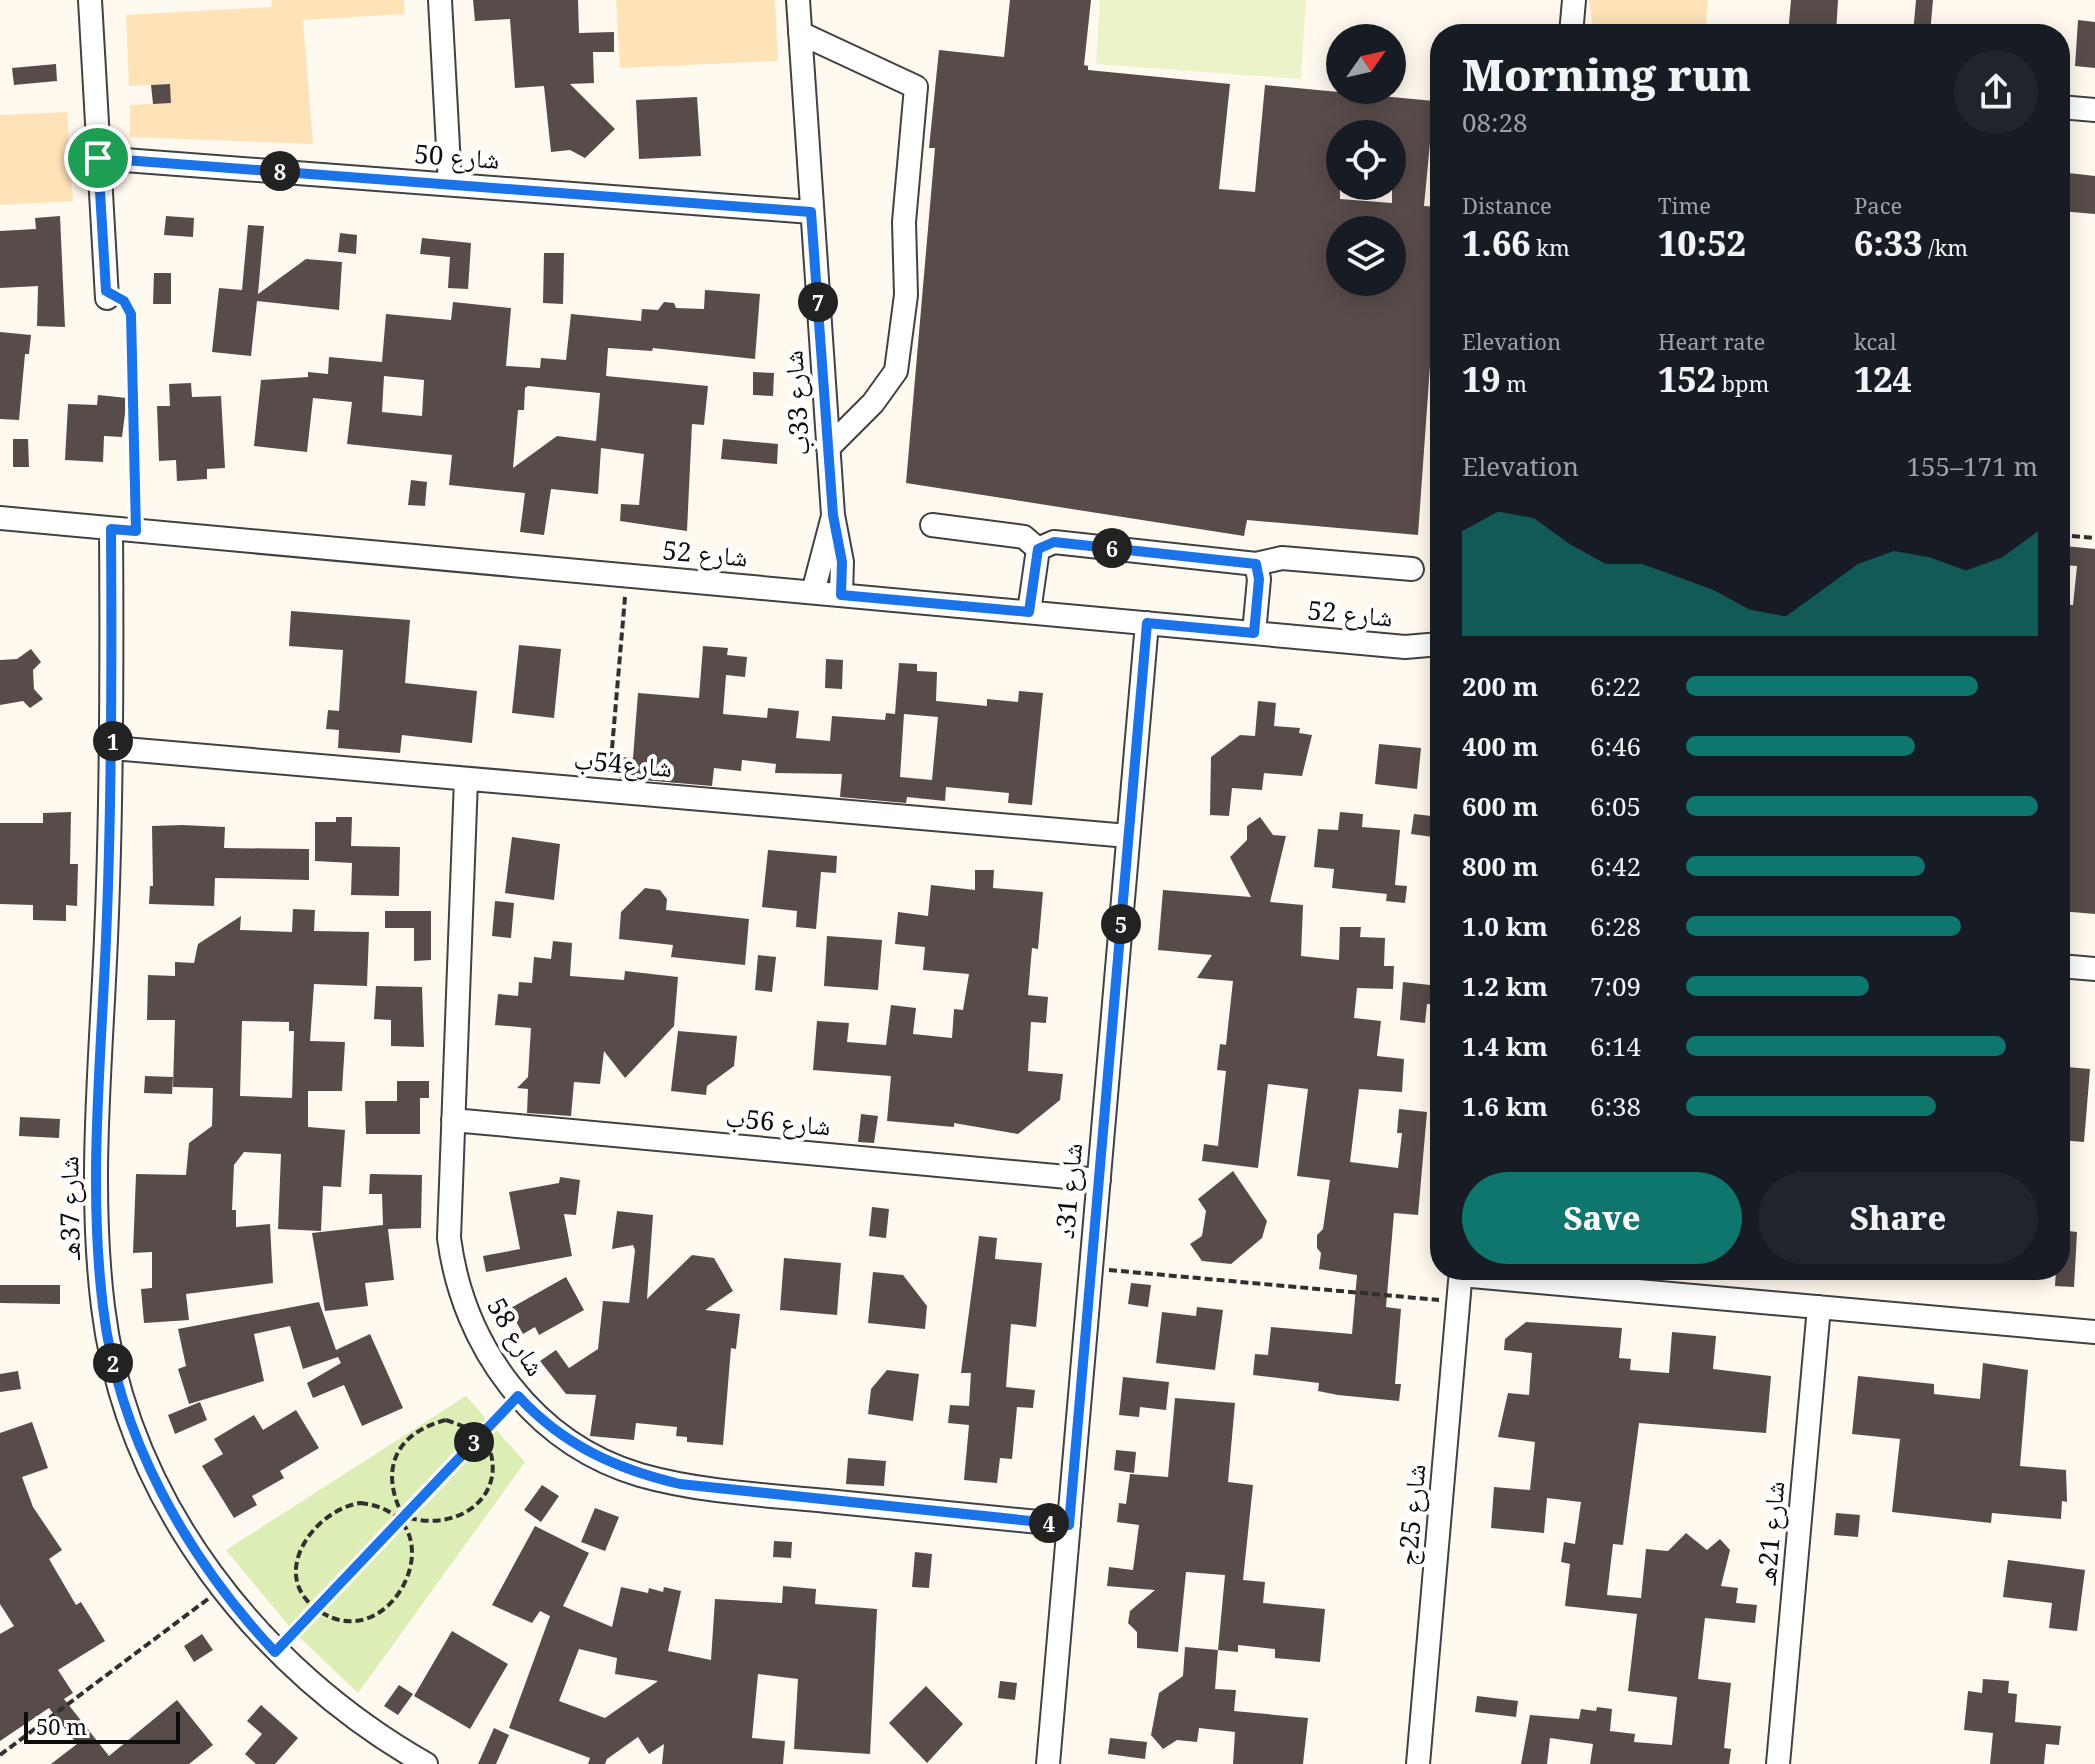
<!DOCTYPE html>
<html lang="en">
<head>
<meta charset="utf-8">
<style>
	:root { --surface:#171b24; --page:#20242c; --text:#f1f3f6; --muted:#9ea1a6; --accent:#0f766e }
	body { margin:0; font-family:"Noto Serif","Noto Naskh Arabic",serif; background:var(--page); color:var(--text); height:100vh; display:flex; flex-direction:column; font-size:30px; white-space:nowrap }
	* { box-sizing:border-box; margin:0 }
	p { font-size:26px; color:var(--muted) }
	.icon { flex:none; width:44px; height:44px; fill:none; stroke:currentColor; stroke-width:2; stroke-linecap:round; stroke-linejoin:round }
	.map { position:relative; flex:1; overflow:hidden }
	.drawer { position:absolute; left:1430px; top:24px; width:640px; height:1256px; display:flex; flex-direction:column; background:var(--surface); border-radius:32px; box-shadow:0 4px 20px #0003 }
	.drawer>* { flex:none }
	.needle { width:52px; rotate:56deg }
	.fabs { position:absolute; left:1326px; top:24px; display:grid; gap:16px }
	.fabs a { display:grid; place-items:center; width:80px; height:80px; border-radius:50%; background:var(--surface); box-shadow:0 4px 20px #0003; font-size:40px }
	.scale { position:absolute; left:24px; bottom:20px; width:156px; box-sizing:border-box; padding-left:8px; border:4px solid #0e0e0e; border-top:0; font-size:22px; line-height:28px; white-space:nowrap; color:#0e0e0e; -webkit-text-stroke:6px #fff; paint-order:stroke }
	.pin { position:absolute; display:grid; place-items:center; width:68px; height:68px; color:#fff; margin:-34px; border:4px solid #fff; border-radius:50%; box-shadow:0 2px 8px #0007 }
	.km { position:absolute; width:40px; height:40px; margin:-20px; border-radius:50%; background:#222; color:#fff; font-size:22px; line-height:40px; text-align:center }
	.round { display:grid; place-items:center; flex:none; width:84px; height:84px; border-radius:42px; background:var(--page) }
	.summary { display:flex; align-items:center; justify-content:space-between; height:136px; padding:0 32px }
	h1 { font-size:44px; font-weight:800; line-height:60px }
	.stats { display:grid; grid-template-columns:repeat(3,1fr); gap:12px; height:136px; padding:8px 32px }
	.stats div { display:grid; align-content:center }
	.stats b { font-size:34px; font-weight:800 }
	.stats small { font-size:22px; font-weight:400 }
	.stats p { font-size:22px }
	.chart { height:224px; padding:16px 32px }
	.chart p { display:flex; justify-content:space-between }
	.chart svg { width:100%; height:144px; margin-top:8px; fill:var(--accent); opacity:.7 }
	.primary-button { display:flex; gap:16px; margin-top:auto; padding:16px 32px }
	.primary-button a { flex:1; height:92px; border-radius:48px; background:var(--accent); color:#fff; font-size:32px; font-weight:800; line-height:92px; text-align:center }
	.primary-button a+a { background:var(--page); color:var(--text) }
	ul { padding:0 32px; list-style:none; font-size:26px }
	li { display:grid; grid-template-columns:128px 96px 1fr; align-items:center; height:60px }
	li i { height:20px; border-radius:10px; background:var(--accent) }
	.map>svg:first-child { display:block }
</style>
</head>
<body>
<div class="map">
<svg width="2095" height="1764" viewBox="0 0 2095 1764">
	<rect width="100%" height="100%" fill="#fff9ef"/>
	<path fill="#dcedb5" d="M466 1396 525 1462 358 1693 294 1632 226 1550Z"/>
	<path fill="#fee2b8" d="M272 0H404L405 14 303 20 313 144 130 137V105L171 103 169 84 129 86 126 15 271 7Z
		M616 0H775L778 61 620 68Z
		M1589 0H1708L1705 34H1607L1592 23Z
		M67 112 73 201 0 205V115Z"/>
	<path fill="#ecf3c8" d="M1100 0H1306L1301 79 1096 64Z"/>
	<path fill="#584c4a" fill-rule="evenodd" d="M473 0H578L579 33 614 32V52H593L594 83 570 84 615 129 585 158 570 150 551 152 544 86 515 88 510 19 475 21Z
		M1010 0H1091L1084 65 1088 66V70L1230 84 1219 189 1255 192 1265 85 1434 101 1424 206 1440 207V225L1418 535 1247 520 1244 536 906 483 935 148H929L939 50 1004 57ZM1340 134H1392V203L1340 199ZM1340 230H1392V282H1340Z
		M1791 0H1838L1836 34H1788Z
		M1916 0H1933L1930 34H1913Z
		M2078 20 2095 22V68L2075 66Z
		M56 64 57 81 14 85 12 68Z
		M170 84 171 103 153 104 151 85Z
		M697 97 701 156 639 159 636 100Z
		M2060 172 2095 176V214L2060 211Z
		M60 216 65 327 37 326 38 286 0 288V231L36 229 35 218Z
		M166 216 194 218 193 237 164 235Z
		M248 225 264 226 258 294 306 259 342 262 339 310 257 301 251 356 212 352 219 288 242 290Z
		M340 233 357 235 356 254 338 252Z
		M422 238 471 243 468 289 448 288 450 257 420 254Z
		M544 253H564L563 304 543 303Z
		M154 273H171V304H153Z
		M705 290 760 294 755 359 653 348 652 351 608 348 606 376 708 386 704 425 692 424 687 531 620 521 621 504 639 505 644 454 601 448 598 494 551 489 544 535 520 532 525 493 449 485 452 455 347 444 352 402 313 398 307 452 254 446 261 380 308 377V372L328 374 329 357 382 362 386 314 451 320 453 302 511 308 506 366 540 368 541 358 566 360 571 314 641 321 642 309 658 310 664 302 674 303 676 308 704 309ZM384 376 424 380 422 416 382 412ZM528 386 600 393 596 441 557 436 513 468 518 410H524L525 388Z
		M0 332 31 335 29 354H25L19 420 0 419Z
		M753 372 774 373 773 396 753 395Z
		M191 383 192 397 221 396 225 468 207 469V479L177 481 176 460 159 461 157 406H170L169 384Z
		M98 395 127 398 122 437 104 436 103 462 65 460 68 404 97 405Z
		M13 439H28L29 467H13Z
		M723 439 778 444 777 464 721 459Z
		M411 480 427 482 425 506 408 505Z
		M2065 546 2095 549V914L2060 911V812L2067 735H2060V604L2073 605 2077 566 2063 565Z
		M291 611 410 620 405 683 477 691 472 743 402 735 400 753 338 748 339 730 326 729 328 710 339 711 343 650 289 646Z
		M519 645 561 649 554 718 512 713Z
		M703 646 728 648 727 655 747 657 745 677 726 675 723 714 767 718 768 708 799 711 796 738 830 741 832 716 885 720 886 713 895 714 899 663 917 664V671L937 672 936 701 987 706V699L1018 702 1019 691 1043 693 1032 805 1008 803 1009 793 946 787 945 801 907 797 906 803 840 797 842 774 775 773 776 764 742 760 741 771 714 768 712 786 620 778 621 757 633 758 638 693 699 698ZM904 714 938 717 932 780 900 777Z
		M31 649 41 662 33 670 34 689 43 699 30 708 23 701 0 705V660L17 659Z
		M826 659 843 660 842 689 825 688Z
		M1258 701 1276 703 1274 726 1300 728 1299 733 1312 735 1302 776 1264 773 1262 790 1232 788 1229 816 1210 815 1211 757 1240 735 1255 736Z
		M1379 744 1421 748 1417 789 1375 784Z
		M71 812 70 864H78L77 906 66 905V921L33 920V905L0 904V823H43V813Z
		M1340 812 1363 814 1362 827 1400 830 1395 885 1407 886 1405 903 1386 901 1387 894 1332 888 1334 869 1314 867 1318 829 1338 830Z
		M1414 814 1440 817V838L1411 834Z
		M336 817H352L351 846 400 847 399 896 351 895 352 863 315 861V822H336Z
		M1260 817 1273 835 1286 836 1270 902 1303 905 1301 956 1339 960 1340 927H1361L1360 937 1385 938 1384 966H1394L1393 989 1357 988 1354 1018 1381 1021 1377 1056 1404 1059 1402 1092 1359 1089 1350 1162 1398 1168 1402 1133H1397L1399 1109 1427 1112 1418 1215 1394 1213 1386 1307 1401 1309 1395 1384H1401L1399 1401 1338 1395 1318 1391 1319 1383 1253 1375 1255 1354 1268 1355 1271 1327 1352 1334 1357 1275 1319 1269 1321 1253 1317 1248V1235L1323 1229 1330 1180 1297 1176 1308 1089 1268 1084 1258 1168 1202 1161 1204 1144 1218 1146 1226 1071 1217 1070 1220 1044 1226 1045 1233 981 1197 978 1212 955 1158 950 1163 890 1251 897 1230 857 1247 840V826Z
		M182 825 225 827 224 848 309 849V880L215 878 214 906 149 904 150 886H153L152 826Z
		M512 837 560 844 554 900 505 893Z
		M768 850 837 856 836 873 821 872 816 929 796 927 797 911 762 907Z
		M975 870H994L993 888 1043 892 1038 949 1032 948 1028 995 1048 997 1046 1023 1031 1022 1028 1071 1063 1074 1060 1100 1018 1134 954 1123V1127L887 1121 891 1076 813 1070 817 1021 849 1023 847 1042 886 1045 891 1005 916 1008 913 1034 952 1038 954 1009 963 1010 969 974 923 970 925 947 895 944 898 912 928 916 931 885 975 890Z
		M645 888 660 890 667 899 666 910 749 919 745 965 671 957 673 945 619 939 621 912Z
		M495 901 514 903 511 938 492 936Z
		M293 909 315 910 314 931 369 932 367 986 314 984 310 1041 345 1042 342 1091H308V1127L345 1130 341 1187 323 1186 321 1231 278 1229 281 1154 244 1152 234 1165 232 1210H236V1227L270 1224 273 1283 186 1294 189 1320 144 1323 141 1289 152 1288V1252L133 1253 136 1174 186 1175 189 1143 212 1126 213 1088 173 1087 175 1020H147L148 975 175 976V962L194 963 198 944 241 916 240 930 292 932ZM242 1021 289 1022V1031H294L292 1098 240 1096Z
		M385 911H431V960L414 961V928H385Z
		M827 936 882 940 878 990 824 986Z
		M553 941 572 943 570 976 624 980 625 971 678 977 674 1026 625 1078 604 1051 600 1084 574 1082 571 1116 527 1113 528 1089 517 1088 528 1077 531 1028 495 1025 498 994 518 996 519 982 532 983 534 957 551 959Z
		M758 955 776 957 772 992 755 990Z
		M1403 982 1439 986 1437 1005 1427 1004 1425 1023 1400 1020Z
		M376 986 422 987 424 1047 391 1046V1020L374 1019Z
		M678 1031 737 1036 734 1066 707 1086 706 1095 671 1091Z
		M2067 1067 2090 1069 2084 1142 2060 1140V1072Z
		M145 1076 173 1077 172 1094 144 1093Z
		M397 1081H429V1098H420V1134H366L365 1101H397Z
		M861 1114 878 1116 874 1143 858 1142Z
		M20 1117 60 1119 59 1138 19 1136Z
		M1233 1171 1267 1221 1262 1238 1231 1264 1202 1261 1190 1244 1202 1236 1206 1211 1198 1199Z
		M370 1174 422 1175 421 1228 388 1229 394 1280 365 1283 368 1306 325 1311 312 1233 383 1225 382 1194H369Z
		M560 1177 580 1180 576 1215 564 1214 572 1256 486 1272 483 1256 520 1249 509 1192 559 1183Z
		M872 1207 889 1209 886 1238 869 1236Z
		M617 1211 653 1215 647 1299 692 1255 714 1258 733 1291 705 1310 740 1314 736 1349 731 1348 723 1445 687 1442V1437L676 1436 677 1427 636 1423 634 1440 590 1436 596 1395 566 1394 540 1361 556 1350 569 1368 598 1349 603 1301 629 1303 635 1250 646 1251 635 1250 633 1245 612 1249Z
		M2060 1230 2077 1232 2074 1287 2055 1286 2056 1270H2060Z
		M979 1236 997 1238 995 1259 1042 1263 1036 1327 1011 1324 1006 1387 1035 1390 1033 1408 1017 1407 1012 1459 1000 1458 997 1483 964 1480 969 1425 948 1423 950 1405 969 1406 971 1373H961Z
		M784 1258 841 1263 837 1315 780 1310Z
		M873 1272 903 1275 927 1306 925 1329 868 1323Z
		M566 1277 584 1310 539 1335 535 1327 523 1334 509 1309Z
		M1131 1283 1151 1285 1148 1307 1128 1304Z
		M0 1285H60V1304L0 1303Z
		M319 1302 336 1350 370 1334 403 1408 362 1426 344 1385 313 1398 307 1383 341 1363 338 1357 303 1369 290 1326 254 1334 264 1381 189 1404 178 1369 186 1366 178 1329Z
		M1197 1307 1223 1310 1215 1370 1156 1363 1162 1312 1196 1316Z
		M1526 1322 1622 1328 1619 1358 1631 1359 1630 1370 1669 1373 1672 1332 1716 1336 1713 1369 1771 1376 1766 1433 1639 1423 1623 1545 1613 1544 1607 1595 1641 1598 1646 1549 1668 1551 1686 1533 1707 1550 1720 1539 1730 1550 1721 1586 1738 1588 1736 1603 1757 1605 1755 1623 1705 1618 1698 1679 1731 1683 1724 1748 1731 1749 1729 1764H1590L1593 1744 1550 1738 1547 1764H1521L1530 1715 1579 1719 1581 1709 1596 1711 1597 1707 1612 1709 1610 1731 1635 1734 1634 1742 1672 1745 1677 1697 1628 1691 1637 1614 1565 1606 1570 1564 1561 1562 1564 1542 1575 1544 1581 1502 1547 1498 1544 1533 1491 1528 1494 1487 1530 1490 1535 1442 1498 1437 1508 1393 1529 1395 1532 1353 1504 1350 1505 1339Z
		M1983 1363 2028 1370 2020 1466 2066 1470 2067 1502 2062 1501 2061 1519 1992 1513 1991 1523 1892 1512 1900 1439 1852 1434 1858 1376 1934 1384V1394L1980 1399Z
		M887 1370 919 1374 913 1421 868 1414 871 1389Z
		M18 1371 21 1389 0 1392V1374Z
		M1123 1377 1169 1382 1166 1410 1140 1407 1139 1417 1119 1415Z
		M1175 1398 1235 1403 1228 1482 1253 1485 1243 1580 1265 1582 1263 1603 1325 1609 1320 1662 1275 1658V1649L1238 1645V1652L1218 1650 1225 1575 1186 1572 1178 1652 1137 1648V1632L1128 1623 1130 1611 1155 1590 1107 1586 1109 1567 1133 1570 1139 1525 1117 1522 1119 1503 1126 1504 1130 1474 1168 1477Z
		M200 1402 207 1420 175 1434 168 1415Z
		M296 1410 319 1448 280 1471 284 1478 252 1496 257 1505 234 1518 202 1466 223 1454 214 1439 254 1415 263 1430Z
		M32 1422 48 1468 22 1477 33 1507 62 1550 49 1559 76 1605 81 1602 105 1641 58 1670 73 1693 64 1699 109 1756 177 1700 213 1745 189 1764H51L77 1744 49 1708 0 1741V1634L14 1626 0 1604V1433Z
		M1116 1450 1136 1452 1134 1473 1114 1470Z
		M848 1458 886 1461 884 1486 846 1484Z
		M542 1485 559 1496 541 1522 524 1510Z
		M595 1508 619 1517 605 1551 581 1542Z
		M1836 1513 1860 1515 1858 1537 1834 1535Z
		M535 1526 589 1553 563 1606 612 1627 621 1587 648 1593 649 1588 663 1592 664 1587 681 1591 668 1651 711 1660 715 1599 782 1603 783 1586 816 1589 815 1604 877 1609 870 1754 794 1749 798 1679 758 1674 752 1738 785 1741 783 1764H662L664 1744 649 1754 638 1737 607 1759 605 1764H588L590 1758 509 1728 550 1616 540 1611 532 1623 492 1605ZM579 1649 617 1658 615 1674 658 1681 605 1718 559 1701Z
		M774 1541 792 1542 791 1558 773 1557Z
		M915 1552 932 1554 929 1588 912 1587Z
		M2008 1560 2085 1570 2077 1631 2049 1628 2052 1603 2003 1597Z
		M452 1631 508 1664 470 1729 414 1696Z
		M202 1634 213 1650 194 1662 184 1646Z
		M1185 1647 1218 1650 1215 1689 1236 1690 1234 1711 1308 1718 1303 1764H1233L1235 1732 1199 1728 1197 1742 1177 1740 1163 1749 1151 1735 1159 1693 1183 1676Z
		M1983 1679 2009 1681 2008 1693 2017 1694 2015 1722 2061 1726 2059 1745 2046 1744 2044 1764H1990L1993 1733 1964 1730 1968 1691 1982 1693Z
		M1000 1681 1017 1683 1015 1700 998 1698Z
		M399 1685 413 1694 398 1715 384 1706Z
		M926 1686 963 1724 927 1763 889 1723Z
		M1477 1696 1518 1701 1516 1717 1475 1712Z
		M261 1705 298 1738 275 1764H256L245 1754 262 1734 247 1721Z
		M494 1728 509 1735 496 1764H478Z
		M1110 1738 1147 1742 1145 1759 1108 1754Z"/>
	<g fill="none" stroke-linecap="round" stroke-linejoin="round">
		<defs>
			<path id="minor" d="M90 0 107 298
				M440 0 450 184
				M798 0 833 515 842 562 841 595
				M800 33 916 87 904 222 906 295 896 371 873 403 828 448
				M1571 34 1574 0
				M2060 107 2095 110
				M98 158 811 212
				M0 518 1405 647 1440 644
				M932 525 1024 537 1038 549
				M111 529C112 665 112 802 106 938 101 1061 88 1185 103 1307 127 1502 259 1669 426 1764
				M1256 564 1282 558 1412 569
				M813 592 833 516
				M1029 612 1038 549 1054 542 1256 564 1259 579 1254 633
				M113 748 1128 836
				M466 779 449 1238C463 1346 533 1443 640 1475 700 1492 765 1495 827 1501 907 1509 988 1517 1069 1525
				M2060 966 2095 969
				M453 1120 1099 1180
				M1461 1275 2095 1332
				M1048 1764 1147 623
				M1418 1764 1461 1270
				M1778 1764 1819 1307"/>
		</defs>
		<use href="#minor" stroke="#414141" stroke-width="26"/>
		<path stroke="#303030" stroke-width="4" stroke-dasharray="8 4" stroke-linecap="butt" d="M125 303 131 314 136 512
			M2060 535 2095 538
			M610 772 625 597
			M1109 1270 1439 1300
			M446 1420 482 1433C517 1491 460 1536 403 1516 379 1470 395 1433 446 1420Z
			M360 1503C464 1514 392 1663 318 1610 267 1575 314 1510 360 1503Z
			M291 1635 505 1409
			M0 1755 208 1599"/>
		<use href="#minor" stroke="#fff" stroke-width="22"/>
	</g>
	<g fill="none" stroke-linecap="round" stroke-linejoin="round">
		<defs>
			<path id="route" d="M98 158 811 212 833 515 842 562 841 595 1029 612 1038 549 1054 542 1256 564 1259 579 1254 633 1147 623 1069 1525 680 1484C616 1469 563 1445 518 1396L275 1652C187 1558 118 1436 103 1307 88 1185 101 1061 106 939 112 802 112 666 111 529L136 531 131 314 124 301 106 291Z"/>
		</defs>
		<use href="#route" stroke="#fff" stroke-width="16"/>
		<use href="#route" stroke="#1a73e8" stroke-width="10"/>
	</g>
	<g text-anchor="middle" stroke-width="8" stroke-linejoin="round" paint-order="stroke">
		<g font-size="26" fill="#0e0e0e" stroke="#fff">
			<text transform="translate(457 157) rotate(4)" y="9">شارع 50</text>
			<text transform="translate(797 403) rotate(-94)" y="9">شارع 33ب</text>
			<text transform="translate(705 554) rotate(5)" y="9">شارع 52</text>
			<text transform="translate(1350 614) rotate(5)" y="9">شارع 52</text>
			<text transform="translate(623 764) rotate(5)" y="9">شارع54ب</text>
			<text transform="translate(778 1122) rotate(5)" y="9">شارع 56ب</text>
			<text transform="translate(1069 1191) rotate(-85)" y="9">شارع 31د</text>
			<text transform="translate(70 1208) rotate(-91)" y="9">شارع 37هـ</text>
			<text transform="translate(516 1337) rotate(59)" y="9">شارع 58</text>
			<text transform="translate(1412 1515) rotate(-85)" y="9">شارع 25ج</text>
			<text transform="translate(1771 1533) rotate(-85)" y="9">شارع 21هـ</text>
		</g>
	</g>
</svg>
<div class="fabs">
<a><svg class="needle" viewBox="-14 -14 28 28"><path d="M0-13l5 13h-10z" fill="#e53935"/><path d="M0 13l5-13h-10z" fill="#9ea1a6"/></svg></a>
<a><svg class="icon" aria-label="locate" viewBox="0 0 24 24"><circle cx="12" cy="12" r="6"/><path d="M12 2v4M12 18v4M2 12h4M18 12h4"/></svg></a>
<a><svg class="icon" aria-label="layers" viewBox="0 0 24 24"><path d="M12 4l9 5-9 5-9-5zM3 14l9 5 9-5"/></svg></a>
</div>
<div class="scale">50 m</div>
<div class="pin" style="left:98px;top:158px;background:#1e9e55"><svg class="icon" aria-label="arrive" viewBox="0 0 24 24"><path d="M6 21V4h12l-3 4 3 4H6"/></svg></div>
<b class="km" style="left:113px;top:741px">1</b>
<b class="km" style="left:113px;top:1363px">2</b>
<b class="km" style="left:474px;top:1442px">3</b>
<b class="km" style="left:1049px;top:1523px">4</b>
<b class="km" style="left:1121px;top:924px">5</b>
<b class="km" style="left:1112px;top:548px">6</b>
<b class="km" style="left:818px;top:302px">7</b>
<b class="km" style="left:280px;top:171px">8</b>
<section class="drawer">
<div class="summary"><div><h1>Morning run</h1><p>08:28</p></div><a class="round"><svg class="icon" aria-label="share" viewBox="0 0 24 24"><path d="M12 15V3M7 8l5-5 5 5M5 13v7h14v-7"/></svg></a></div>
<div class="stats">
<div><p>Distance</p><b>1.66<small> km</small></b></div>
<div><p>Time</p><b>10:52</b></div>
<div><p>Pace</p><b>6:33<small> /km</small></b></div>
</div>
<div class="stats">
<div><p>Elevation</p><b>19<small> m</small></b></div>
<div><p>Heart rate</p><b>152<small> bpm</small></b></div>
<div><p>kcal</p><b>124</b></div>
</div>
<div class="chart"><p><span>Elevation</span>155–171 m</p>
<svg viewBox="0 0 160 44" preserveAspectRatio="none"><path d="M0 44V12L10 6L20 8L30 16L40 22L50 22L60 26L70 30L80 36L90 38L100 30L110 22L120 18L130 20L140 24L150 20L160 12V44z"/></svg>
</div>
<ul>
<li><b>200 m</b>6:22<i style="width:83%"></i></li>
<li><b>400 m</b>6:46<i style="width:65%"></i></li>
<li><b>600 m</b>6:05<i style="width:100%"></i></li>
<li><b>800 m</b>6:42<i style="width:68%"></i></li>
<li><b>1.0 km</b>6:28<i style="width:78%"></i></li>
<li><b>1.2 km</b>7:09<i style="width:52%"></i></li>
<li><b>1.4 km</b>6:14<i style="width:91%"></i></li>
<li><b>1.6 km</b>6:38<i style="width:71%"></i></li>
</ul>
<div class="primary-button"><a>Save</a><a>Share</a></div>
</section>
</div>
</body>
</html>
